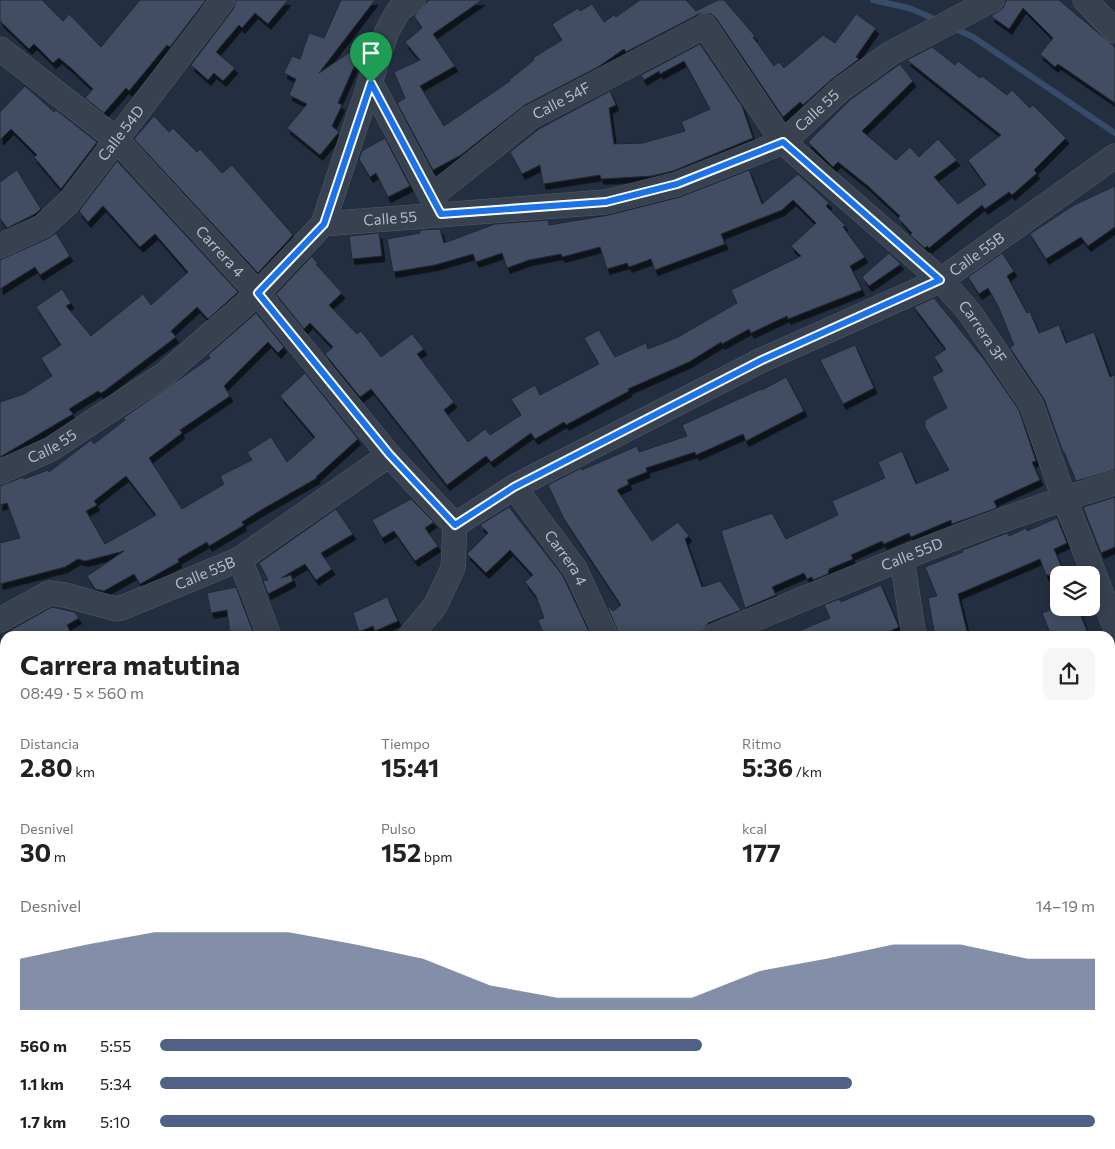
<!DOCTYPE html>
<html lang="es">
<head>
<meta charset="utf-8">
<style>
	:root { --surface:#fff; --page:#f6f6f6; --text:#222; --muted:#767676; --accent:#4f6185 }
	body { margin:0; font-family:Commissioner,sans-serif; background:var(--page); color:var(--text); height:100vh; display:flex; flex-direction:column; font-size:19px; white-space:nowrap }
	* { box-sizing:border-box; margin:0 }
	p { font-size:16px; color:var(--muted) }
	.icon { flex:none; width:28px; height:28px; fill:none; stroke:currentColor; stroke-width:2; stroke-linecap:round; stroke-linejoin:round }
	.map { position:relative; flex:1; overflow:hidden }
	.sheet { position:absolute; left:0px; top:631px; width:1115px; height:519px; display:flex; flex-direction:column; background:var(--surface); border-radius:15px 15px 0 0; box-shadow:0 2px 12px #0003 }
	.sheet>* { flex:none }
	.tools { position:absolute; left:1050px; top:566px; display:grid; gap:10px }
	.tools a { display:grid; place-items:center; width:50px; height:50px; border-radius:10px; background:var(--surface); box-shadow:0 2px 12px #0003; font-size:25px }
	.pin { position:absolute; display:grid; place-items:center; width:42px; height:42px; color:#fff; margin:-51px -21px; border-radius:50% 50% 50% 0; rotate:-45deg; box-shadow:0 0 5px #0007 }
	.pin .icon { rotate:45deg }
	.round { display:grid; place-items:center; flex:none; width:52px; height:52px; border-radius:10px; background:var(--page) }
	.summary { display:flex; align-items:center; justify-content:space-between; height:85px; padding:0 20px }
	h1 { font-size:28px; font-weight:700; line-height:38px }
	.figures { display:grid; grid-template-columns:repeat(3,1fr); gap:8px; height:85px; padding:5px 20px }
	.figures div { display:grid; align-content:center }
	.figures b { font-size:25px; font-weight:700 }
	.figures small { font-size:14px; font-weight:400 }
	.figures p { font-size:14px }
	.chart { height:140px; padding:10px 20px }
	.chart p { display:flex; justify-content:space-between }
	.chart svg { width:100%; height:90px; margin-top:5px; fill:var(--accent); opacity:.7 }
	ul { padding:0 20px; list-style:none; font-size:16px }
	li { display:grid; grid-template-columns:80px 60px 1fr; align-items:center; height:38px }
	li i { height:12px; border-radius:6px; background:var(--accent) }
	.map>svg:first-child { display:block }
</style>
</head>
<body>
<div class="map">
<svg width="1115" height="1149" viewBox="0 0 1115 1149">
	<defs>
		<filter id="shadow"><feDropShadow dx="3" dy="5.5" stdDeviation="0" flood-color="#0009"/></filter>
	</defs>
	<rect width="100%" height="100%" fill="#232f41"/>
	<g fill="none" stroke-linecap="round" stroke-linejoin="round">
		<path stroke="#374b6b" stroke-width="6" d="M873 0 909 8 939 21
			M952 27 973 37 1115 133"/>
	</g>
	<path fill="#424e63" stroke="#1e2837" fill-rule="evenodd" filter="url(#shadow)" d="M0 0H42L63 21 69 14 101 47 140 0H206L170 47 167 45 129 91 126 88 104 113 85 98 93 89 71 68 59 58 53 63 34 44 29 49 0 21Z
		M236 0H288L268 24 255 13 242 28 239 25 216 52 235 68 223 81 214 73 208 80 191 65 234 8Z
		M341 0H375L319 73 365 42 338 103 342 105 332 126 339 132 320 155 287 128 307 104 289 95 296 79 284 73 292 56 300 59 309 33 324 38Z
		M429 0H482L433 34 455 66 420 86 444 126 510 81 509 80 534 60 533 58 562 40 552 24 578 8 580 11 592 4 604 22 614 15 616 17 640 0H686L696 11 718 0H724L755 36 753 37 774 66 779 62 784 68 823 35 835 43 856 14 876 28 856 57 859 59 832 79 803 105 800 102 783 117 716 18 711 14H699L626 52 624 49 598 67 525 105 461 155 433 170 397 103 405 98 394 72 420 60 405 42 422 28 414 16Z
		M1006 0H1059L1115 47V103L1058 64 1055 67 1040 54 1053 38 1023 8 1009 29 991 16 1003 8Z
		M700 44 742 106 753 138 673 171 652 176 601 179 600 175 543 184 540 165 522 174 510 152 539 129 610 91 616 105 609 108 614 144 643 143 685 131 681 122 710 109 684 61 660 74 659 71 644 80 641 75Z
		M932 47 955 65 958 61 980 78 982 76 1007 95 1012 90 1030 108 1033 105 1066 138 1034 170 1037 173 1012 195 1009 192 985 209 982 205 929 248 927 246 925 248 910 235 912 233 898 218 900 216 868 186 838 162 833 167 808 142 850 100 900 64 913 81 862 131 896 160 910 147 919 157 938 139 957 160 934 177 958 204 986 185 968 160 1001 135 907 60Z
		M25 86 54 112 56 110 97 142 61 189 34 157 37 155 11 129 0 140V112Z
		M154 116 169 132 173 128 197 152 200 149 222 173 232 165 293 235 258 273 134 139Z
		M385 138 410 186 388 197 376 173 370 177 359 159 362 151Z
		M117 161 238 292 208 319 197 307 171 331 176 337 103 392 100 393 98 391 69 409 73 414 0 457V402L24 394 52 376 41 358 61 345 36 307 62 289 71 303 66 306 91 336 143 294 151 305 188 272 155 234 140 247 103 206 88 222 79 211Z
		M17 170 41 209 35 214 7 228 0 218V182Z
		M749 170 762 204 798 174 829 203 826 206 845 225 843 227 865 257 850 266 862 290 788 319 787 316 751 333 749 329 722 344 721 342 689 362 628 389 629 391 566 425 564 422 535 439 531 433 491 462 486 456 447 485 371 389 360 397 325 354 333 347 310 323 304 329 276 294 312 256 318 264H316L342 293 329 305 357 334 361 331 381 357 412 334 424 349 417 354 454 402 444 410 468 442 485 429 490 435 521 415 511 399 535 385 540 395 599 364 584 338 599 330 615 357 646 343 648 349 678 337 737 303 731 290 801 256 791 246 816 223 793 200 782 210 721 234 725 244 655 270 651 259 629 267 627 263 607 269 600 247 562 257 561 254 529 260 507 268 502 253 476 262 473 254 435 265 393 272 387 239 420 233V230L440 229 444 243 495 224 548 220 549 225 609 215 680 197Z
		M1115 186V227L1088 246 1081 237 1046 259 1030 234 1074 205Z
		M56 233 70 256 40 275 35 267 0 289V260L49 238Z
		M379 233 382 256 352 259 349 236Z
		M889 253 901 264 869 286 862 277Z
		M1002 253 1014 271 1007 276 1027 313 1030 312 1039 333 1059 325 1066 343 1094 332 1110 377 1115 375V470L1076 481 1064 452H1063L1044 399 1010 348 1014 345 998 306 988 288 979 294 968 277Z
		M934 298 986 362 1019 410 1036 461 1032 462 1040 480 994 501 997 508 952 524 951 520 911 537 909 533 884 544 882 541 851 555 853 559 829 569 828 574 813 580 812 577 807 579 804 573 772 587 776 595 745 608 721 531 772 513 786 539 838 515 832 501 885 478 878 462 902 451 916 484 949 470 925 427V420L947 408 932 377 943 371 934 357 946 349 914 307Z
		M256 313 284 347 278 353 268 342 224 386 230 396 180 430 182 433 149 458 182 509 224 484 220 476 252 460 247 452 271 437 287 462 315 437 280 396 305 373 358 439 316 477 317 478 261 510 242 522 244 525 209 546 207 542 178 559 179 562 140 584 134 574 104 591 95 589 87 576 124 551 85 561 78 559 65 567 0 584V543L20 538 7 503 0 505V486L23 477 24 479 48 470 49 472 91 440 94 444 125 420 123 418 210 358 208 355ZM126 476 156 515 105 544 86 511 97 505 94 501Z
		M855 345 874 388 843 404 820 360Z
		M786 377 804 411 746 441 743 434 696 455 695 452 646 468 647 472 627 480 629 484 617 490 652 541 678 522 689 536 685 539 702 587 720 581 741 610 708 623 700 633 690 636H620L606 604 613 611 621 605 564 519 548 485 581 468 582 470 637 446 639 452 687 436 682 425 761 389 762 390Z
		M1115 497V547L1101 553 1083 507Z
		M411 499 434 522 425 528 438 546 415 561 394 531 382 538 372 520Z
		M509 507 563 576 591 636H544L538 620 544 618 536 596 525 582 533 575 510 550 486 573 467 554 488 533 480 525Z
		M336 509 353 534 321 553 332 569 316 580 305 564 281 578 291 575 293 581 268 594 263 581 268 580 259 563Z
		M1057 518 1067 543 1054 549 1065 575H1046L1040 559 958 594 968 636H935L928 598 937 596 925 567 963 552 962 550 968 548 1007 533 1009 536 1026 528 1027 531Z
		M881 585 899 627 879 636H787L830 618 824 605 839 599 841 602Z
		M236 587 253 632 230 635 227 610 211 613 207 593Z
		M387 597 398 621 375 631 373 626 359 632 353 613Z
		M52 607 74 612 79 618 67 625 72 636H0Z
		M1055 608H1078L1089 636H1058L1056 631 1050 633 1042 613Z"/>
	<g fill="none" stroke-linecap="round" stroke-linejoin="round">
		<defs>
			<g id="minor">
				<path d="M1085 0 1115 31"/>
				<path id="s1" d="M0 49 116 139 258 293 389 455 455 525"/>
				<path d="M371 83 438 209"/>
				<path id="s2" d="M432 196 531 117 705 26 783 142 941 280 970 313 1031 404 1064 498 1115 627"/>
				<path d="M323 224 387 31 399 10 413 0"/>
				<path id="s3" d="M0 246 43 226 68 203 223 0"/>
				<path id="s4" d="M0 472 51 449 165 374 258 293 323 224 606 202 677 184 783 142 841 89 891 53 992 0"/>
				<path id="s5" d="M514 487 575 569 606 636"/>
				<path id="s6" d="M455 525 514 487 762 360 941 280 1115 156"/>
				<path d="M240 559 269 636"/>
				<path d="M902 559 914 636"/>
				<path id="s7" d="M0 620 49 593 65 595 116 609 124 607 240 559 389 455"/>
				<path d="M410 636 435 606 453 568 455 525"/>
				<path id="s8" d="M713 636C846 582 978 523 1115 483"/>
				<path d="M1110 853 1115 849"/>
				<path d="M0 900 5 897"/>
				<path d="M1110 1105 1115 1100"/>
				<path d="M0 1107 5 1115"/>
				<path d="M24 1145 26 1149"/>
				<path d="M291 1145 293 1149"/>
				<path d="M513 1145 514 1149"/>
				<path d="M809 1145 810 1149"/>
				<path d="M444 1149 457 1145"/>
				<path d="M938 1149 939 1145"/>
				<path d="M1055 1149 1060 1145"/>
			</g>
		</defs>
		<use href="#minor" stroke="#525c6b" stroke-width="25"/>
		<use href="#minor" stroke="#374150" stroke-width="24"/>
	</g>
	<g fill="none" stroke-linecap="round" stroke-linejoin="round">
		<defs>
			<path id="route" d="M371 83 441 214 606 202 677 184 783 142 940 280 762 360 514 487 455 525 389 454 258 293 324 224Z"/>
		</defs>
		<use href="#route" stroke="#fff" stroke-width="10"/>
		<use href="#route" stroke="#1a73e8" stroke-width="6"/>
	</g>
	<g text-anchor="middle" stroke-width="4" stroke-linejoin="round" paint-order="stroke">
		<g font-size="15" fill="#b4bccb" stroke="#1c2635">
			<text dy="5" stroke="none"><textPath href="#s2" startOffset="161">Calle 54F</textPath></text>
			<text dy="5" stroke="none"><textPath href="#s4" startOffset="928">Calle 55</textPath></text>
			<text dy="5" stroke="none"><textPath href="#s3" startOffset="169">Calle 54D</textPath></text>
			<text dy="5" stroke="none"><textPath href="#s4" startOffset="478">Calle 55</textPath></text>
			<text dy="5" stroke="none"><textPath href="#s1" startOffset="300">Carrera 4</textPath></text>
			<text dy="5" stroke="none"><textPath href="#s6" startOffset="589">Calle 55B</textPath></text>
			<text dy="5" stroke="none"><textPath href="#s2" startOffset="739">Carrera 3F</textPath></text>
			<text dy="5" stroke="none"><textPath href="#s4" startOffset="58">Calle 55</textPath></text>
			<text dy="5" stroke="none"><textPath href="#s8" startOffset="215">Calle 55D</textPath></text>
			<text dy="5" stroke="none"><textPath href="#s5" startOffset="88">Carrera 4</textPath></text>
			<text dy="5" stroke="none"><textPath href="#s7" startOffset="221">Calle 55B</textPath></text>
		</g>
	</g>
</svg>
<div class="tools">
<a><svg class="icon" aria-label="layers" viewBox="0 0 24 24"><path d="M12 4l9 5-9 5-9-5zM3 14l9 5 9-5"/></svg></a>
</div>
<div class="pin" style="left:371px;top:83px;background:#1e9e55"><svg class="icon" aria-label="arrive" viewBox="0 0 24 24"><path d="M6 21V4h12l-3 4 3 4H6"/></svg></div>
<section class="sheet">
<div class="summary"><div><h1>Carrera matutina</h1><p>08:49 · 5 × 560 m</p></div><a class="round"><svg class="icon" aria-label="share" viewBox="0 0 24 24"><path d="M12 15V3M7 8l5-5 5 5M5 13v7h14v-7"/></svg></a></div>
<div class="figures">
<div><p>Distancia</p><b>2.80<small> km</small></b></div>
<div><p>Tiempo</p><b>15:41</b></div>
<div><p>Ritmo</p><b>5:36<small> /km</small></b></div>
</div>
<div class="figures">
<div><p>Desnivel</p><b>30<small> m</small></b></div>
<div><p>Pulso</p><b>152<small> bpm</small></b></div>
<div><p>kcal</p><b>177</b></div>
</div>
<div class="chart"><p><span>Desnivel</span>14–19 m</p>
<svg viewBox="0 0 160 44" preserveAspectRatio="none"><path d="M0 44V19L10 12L20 6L30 6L40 6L50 12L60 19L70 32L80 38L90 38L100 38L110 25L120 19L130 12L140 12L150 19L160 19V44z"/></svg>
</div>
<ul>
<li><b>560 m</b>5:55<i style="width:58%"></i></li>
<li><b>1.1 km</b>5:34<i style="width:74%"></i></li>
<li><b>1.7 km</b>5:10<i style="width:100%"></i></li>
</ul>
</section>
</div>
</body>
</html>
